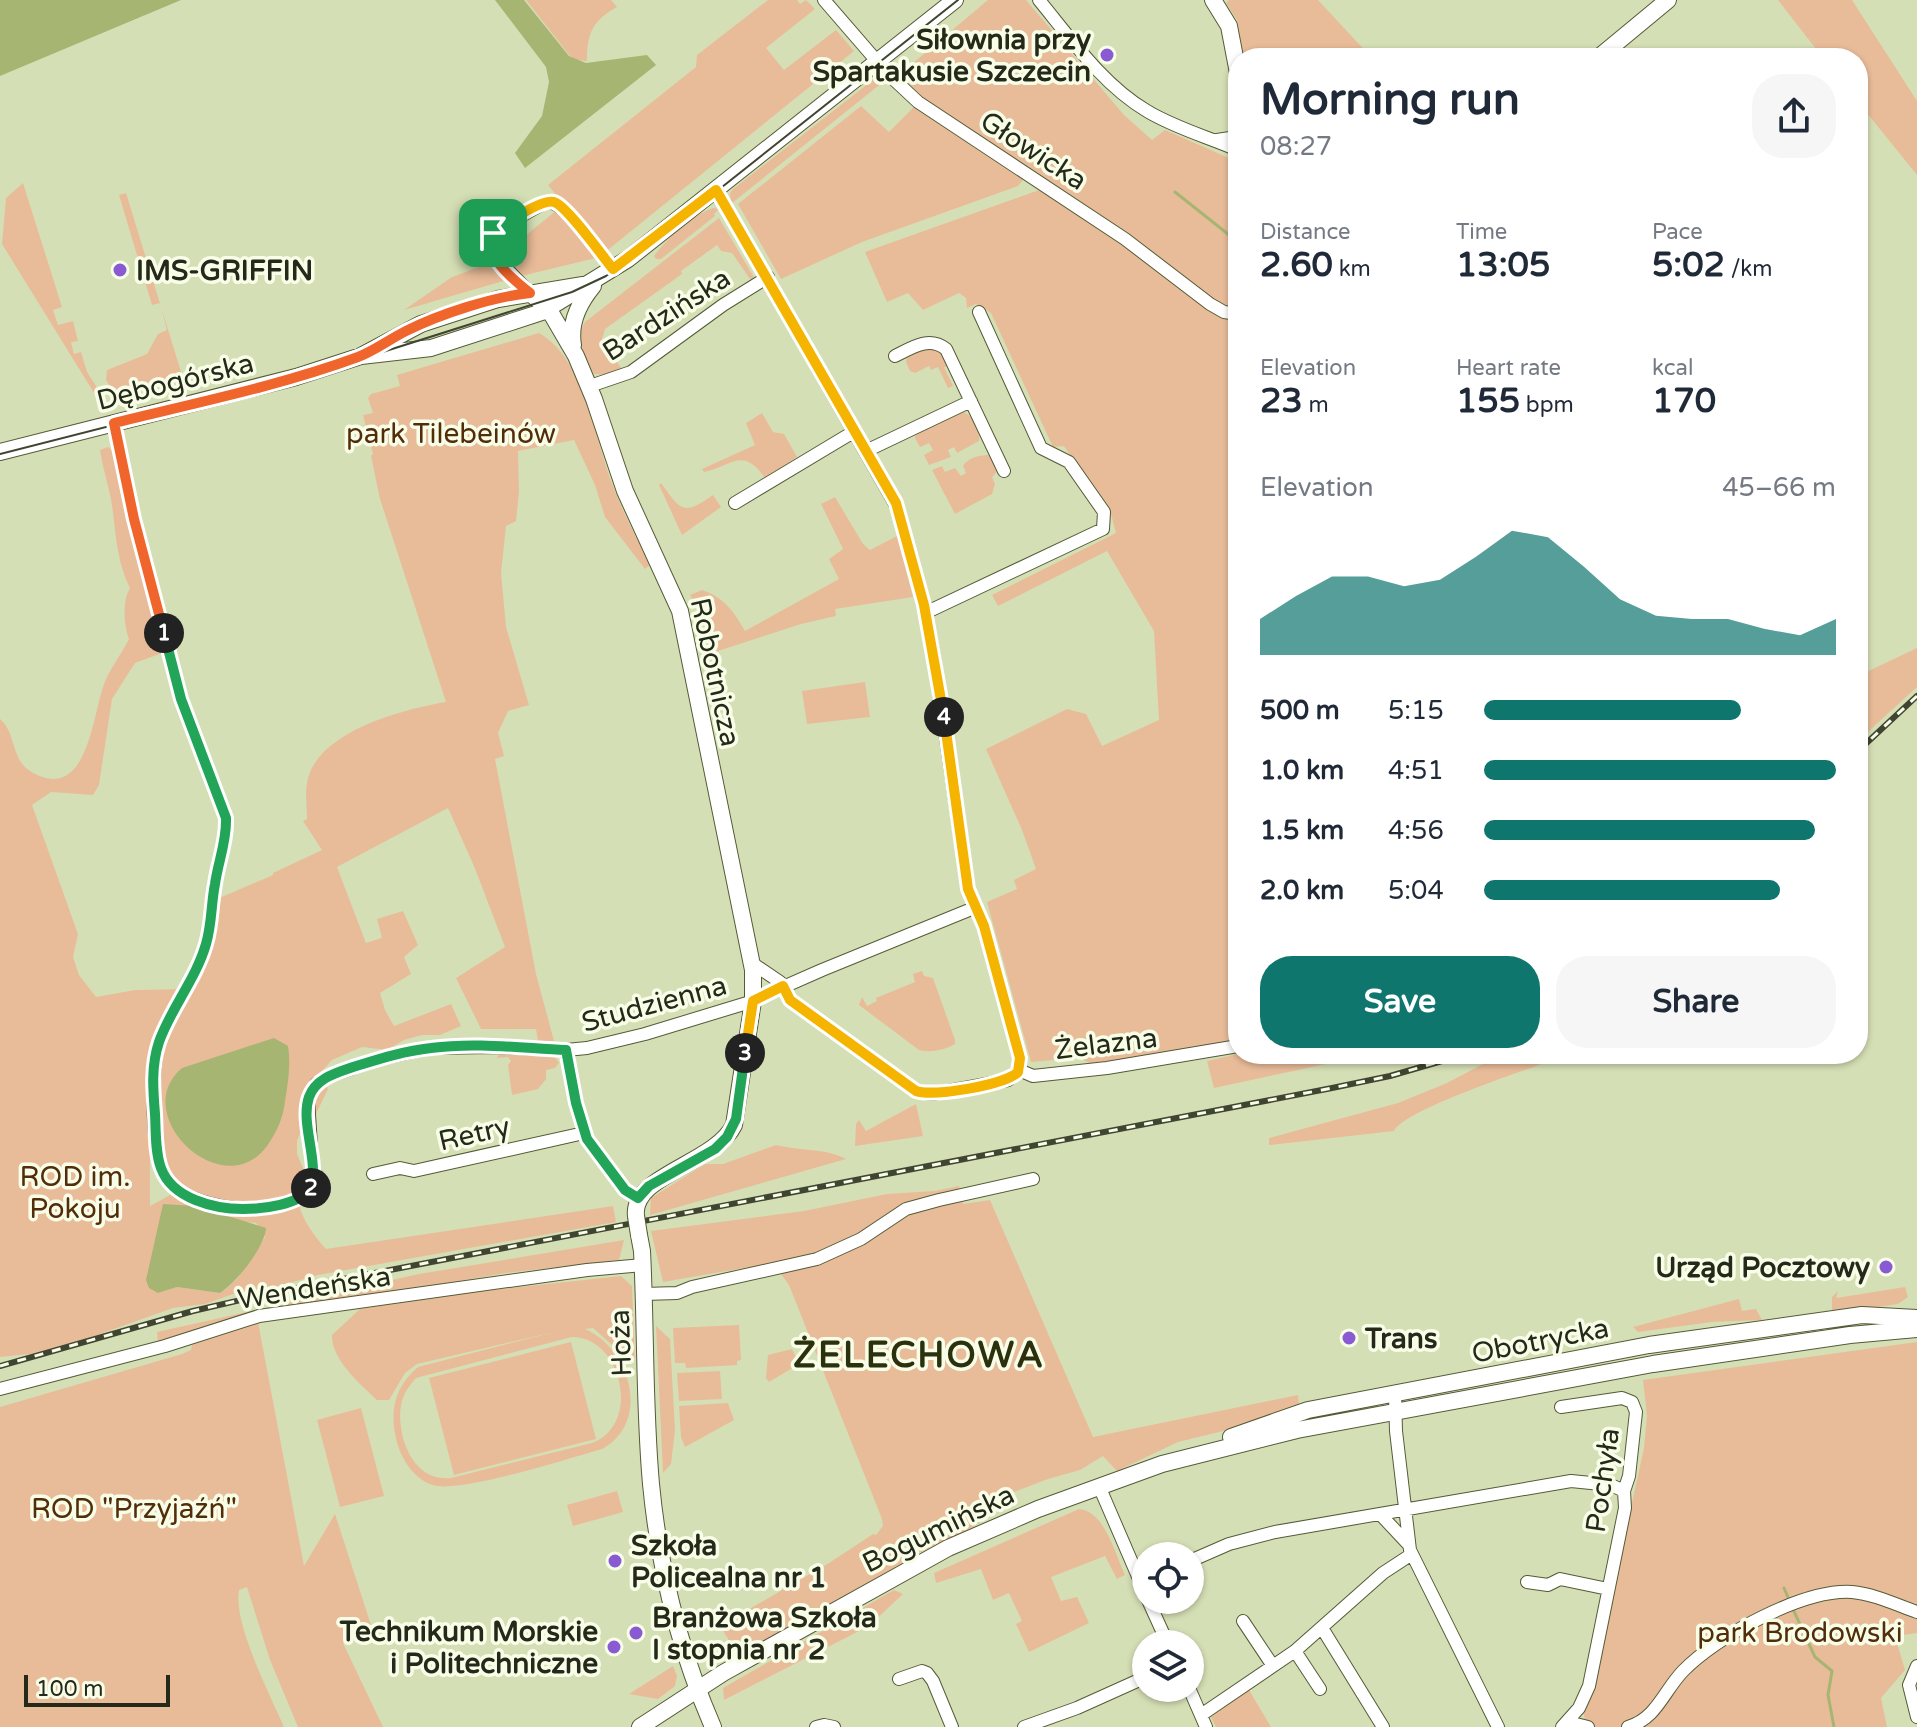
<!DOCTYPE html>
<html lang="en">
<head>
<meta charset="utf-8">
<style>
	:root { --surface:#fff; --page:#f6f6f7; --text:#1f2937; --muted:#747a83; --accent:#0f766e }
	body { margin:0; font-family:"Varela Round",sans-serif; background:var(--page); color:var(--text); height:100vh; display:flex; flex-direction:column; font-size:30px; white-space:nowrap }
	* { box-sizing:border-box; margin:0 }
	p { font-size:26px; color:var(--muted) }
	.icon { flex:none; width:44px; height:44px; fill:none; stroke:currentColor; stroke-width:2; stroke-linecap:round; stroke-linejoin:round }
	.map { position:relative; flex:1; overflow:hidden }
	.sheet { position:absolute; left:1228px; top:48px; width:640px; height:1016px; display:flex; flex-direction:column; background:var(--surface); border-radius:32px; box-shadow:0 2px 6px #0004 }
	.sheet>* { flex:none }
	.tools { position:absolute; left:1132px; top:1542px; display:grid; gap:16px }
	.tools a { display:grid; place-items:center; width:72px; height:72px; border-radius:50%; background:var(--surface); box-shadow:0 2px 6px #0004; font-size:40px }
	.scale { position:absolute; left:24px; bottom:20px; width:146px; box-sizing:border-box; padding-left:8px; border:4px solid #252919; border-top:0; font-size:22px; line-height:28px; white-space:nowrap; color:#252919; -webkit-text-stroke:6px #f8fde8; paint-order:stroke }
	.pin { position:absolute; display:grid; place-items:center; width:68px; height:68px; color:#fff; margin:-34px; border-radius:16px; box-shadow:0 4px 12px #0006 }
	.km { position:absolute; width:40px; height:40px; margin:-20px; border-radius:50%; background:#222; color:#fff; font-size:22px; line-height:40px; text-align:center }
	.round { display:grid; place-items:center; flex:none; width:84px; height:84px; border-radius:32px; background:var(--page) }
	.summary { display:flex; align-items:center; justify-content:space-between; height:136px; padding:0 32px }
	h1 { font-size:44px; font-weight:700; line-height:60px }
	.figures { display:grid; grid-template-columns:repeat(3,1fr); gap:12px; height:136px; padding:8px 32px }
	.figures div { display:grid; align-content:center }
	.figures b { font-size:34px; font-weight:700 }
	.figures small { font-size:22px; font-weight:400 }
	.figures p { font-size:22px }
	.chart { height:224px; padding:16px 32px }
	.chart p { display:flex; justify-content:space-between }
	.chart svg { width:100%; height:144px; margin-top:8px; fill:var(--accent); opacity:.7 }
	.action { display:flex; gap:16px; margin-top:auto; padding:16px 32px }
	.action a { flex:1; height:92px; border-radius:32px; background:var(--accent); color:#fff; font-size:32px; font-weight:700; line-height:92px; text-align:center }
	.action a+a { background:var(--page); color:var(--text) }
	ul { padding:0 32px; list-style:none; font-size:26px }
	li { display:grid; grid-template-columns:128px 96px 1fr; align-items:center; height:60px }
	li i { height:20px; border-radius:10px; background:var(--accent) }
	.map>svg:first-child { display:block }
</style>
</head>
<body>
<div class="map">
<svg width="1917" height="1727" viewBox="0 0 1917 1727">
	<rect width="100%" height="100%" fill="#d5dfb5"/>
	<path fill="#e9bc99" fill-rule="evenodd" d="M526 0H611L617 7C593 20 587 33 587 61L577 60 570 56Z
		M768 0H797L800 4 806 0 815 9 766 48 784 70 836 30 854 51 604 253 548 185 696 67 697 55Z
		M988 0H1026L1124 115 1152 140 1165 130 1238 162V1038L1194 1050 1094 1065 1079 1058 1031 1062 987 902 1017 889 1014 880 1036 869 1022 830 986 749 1067 709 1086 714 1102 746 1159 720 1154 631 1107 551 998 606 992 595 1116 533 1111 514 1064 446 1053 447 991 313 976 304 967 308 966 298 959 293 923 310 908 293 887 302 865 252 1042 189 1124 246 1130 238 1071 195 970 133 927 104 900 74Z
		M1229 0H1318L1372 58H1244L1237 20 1226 3Z
		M1778 0H1852L1917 101V175L1858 102V58H1823Z
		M878 76 888 78 731 204 730 193 733 189Z
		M861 106 889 132 915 106 1020 174 1023 180 1018 186 862 242 781 279 738 204Z
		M23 183 62 307 53 310 58 325 73 321 78 341 71 342 74 354 81 352 87 372 105 400 99 401 2 244 6 198Z
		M126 193 182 375 173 377 174 382 117 397 106 380 107 370 147 354 158 334 167 330 160 303 152 305 119 195Z
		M713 208 719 209 714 214 715 216 661 259H656L654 256C668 238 691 216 713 208Z
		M558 209 596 258 517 277 510 271 519 261 516 259 525 236Z
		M719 218 755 279H750L732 253 721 251 717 245 681 271 682 274 605 329 602 339 621 368 607 375 594 374C584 355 574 342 585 322Z
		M491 255 510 279 404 310 452 277 490 263 487 257Z
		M539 333C585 359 595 439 613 486 623 513 637 539 650 565L645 569 605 517 595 485 574 440 518 451 519 492 516 521 506 526 501 573 506 627 529 705 508 711 498 733 504 756 495 759 536 974 554 1041H538L536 1029H481L456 978 505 947 474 866 448 808 337 867 366 943 382 938 377 919 403 911 418 945 404 957 411 974 380 993 385 1010 394 1026 451 1004 461 1026 440 1035H422L404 1040 387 1050 362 1047 332 1060 320 1073 328 1089 312 1122 301 1131 297 1141V1154L304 1170C288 1200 306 1226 326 1249L613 1206 616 1222 318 1275 275 1287 233 1294 205 1304 173 1308 86 1339 30 1354 0 1357V719C16 732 11 759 30 771 86 805 92 720 103 687 108 671 121 655 129 639 124 626 122 601 130 588 118 565 116 538 113 513 111 492 103 471 100 450L108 447 113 451 162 653 135 663 112 699 99 785 93 795 51 792 32 805 78 934 73 957 79 975 96 997 135 990 189 989 217 899 273 875V873L322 850 303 821 307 819C307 804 304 789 309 775 324 730 404 709 446 702L380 499 371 456 373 454 363 415 373 413 368 398 371 394 400 386 397 375ZM150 1132 166 1167 174 1193 150 1206ZM196 1206 238 1221 256 1223 265 1237C251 1257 241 1280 220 1293L177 1287 158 1293Z
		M924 346 940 349 952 367H944L953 386 948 388 938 367 931 370 929 366 915 373 910 371 906 362 908 353Z
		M963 412C973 415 981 431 979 441L957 453 954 447 948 450 951 457 929 465 924 455 933 450 929 443 920 447 915 438 916 434Z
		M762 413 773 432 784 434 797 457 765 478C742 446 733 466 704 472L702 469 755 445 746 423Z
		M989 455 997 464 996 473 992 477 995 484 992 494 955 514 932 470 942 466 945 472 955 468 961 476 966 473 963 466C967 458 980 455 989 455Z
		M661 483C681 511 683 516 713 495L721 507 682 535 659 485Z
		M835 497 863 544 870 550 897 536 913 597 835 609 836 616 801 624 715 652 705 621 690 595 702 590C724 597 735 613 745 631L839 579 829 559 843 549 821 504Z
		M1917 648V687L1858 741V676Z
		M865 682 870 717 807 724 802 691Z
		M922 971 924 976 933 978 955 1040V1044C945 1050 931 1053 919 1050L859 1005 862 997 867 1006 877 1001 876 998 915 982 913 974Z
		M500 1053 550 1056 555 1057 559 1063 555 1068 546 1070V1079L538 1089 512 1095 508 1065 511 1061 508 1057 497 1058Z
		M1238 1054H1372L1214 1088 1207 1061Z
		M1502 1054H1570C1541 1065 1404 1109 1394 1131L1269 1145V1138L1398 1103 1447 1083Z
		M916 1104 923 1136 855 1146 856 1124 859 1120 866 1131Z
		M776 1145C800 1151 826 1148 846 1159L650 1215 651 1198 705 1164H723Z
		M959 1186 963 1204 990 1200 1093 1437 1298 1395 1299 1405 1236 1428 1178 1442 1117 1471 1103 1456 1080 1470 1048 1479 965 1511 909 1541 992 1503 994 1508 988 1510 990 1515 973 1527 921 1552 909 1547 908 1543 899 1547 917 1555 738 1655 720 1626 829 1563 873 1534 876 1535 883 1526 882 1519 789 1285 773 1263 663 1282 651 1231 804 1211 887 1194 935 1191Z
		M624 1240 619 1260 506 1273 417 1288 158 1343 157 1332 419 1274Z
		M621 1276 632 1286 635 1361 629 1360 593 1328 585 1329C630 1348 652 1422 602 1449 570 1458 459 1494 433 1485 412 1479 398 1454 395 1433 390 1406 397 1385 418 1367L558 1331 417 1364 405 1373 389 1400H377C360 1384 331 1359 332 1335L360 1309 473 1292ZM572 1337C622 1337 642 1424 592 1443L451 1478C413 1483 396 1436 401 1405 403 1394 409 1386 416 1378Z
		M1905 1287 1908 1297 1898 1304 1829 1314 1832 1310V1297L1838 1291 1836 1298Z
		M1739 1299 1742 1311 1756 1309 1762 1320 1712 1322 1638 1332 1633 1327Z
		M258 1322 304 1566 335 1514 372 1628 343 1643 383 1727H298L270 1660 247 1587 239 1590C233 1624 270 1694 284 1727H0V1407L182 1354 191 1350 192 1345Z
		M739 1325 741 1360 737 1361V1365L686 1368 685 1363H675L673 1328Z
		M656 1326 670 1339 675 1430 671 1464 663 1473Z
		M571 1342 596 1439 454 1475 429 1378Z
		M1917 1342V1633L1895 1636 1905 1670 1881 1698 1887 1727H1586L1583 1710 1598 1658 1644 1448 1647 1416 1643 1380Z
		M792 1349 799 1364 769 1382 766 1378 768 1355Z
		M720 1371 722 1399 679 1401 677 1373Z
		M728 1403 734 1420 685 1447 681 1437 679 1406Z
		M361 1408 384 1496 340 1507 317 1420Z
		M617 1491 623 1512 573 1526 567 1505Z
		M1079 1509C1105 1511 1115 1554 1125 1575L1117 1579 1105 1556 1051 1577 1061 1601 1077 1597 1089 1623 1029 1652 1016 1624 1022 1621 1009 1593 993 1600 981 1569 936 1583 934 1573Z
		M894 1590 903 1594 869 1626 724 1700 723 1688Z
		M673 1666 677 1676 675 1686 658 1699 629 1694Z
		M1249 1690 1271 1727H1216L1211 1717Z"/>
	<path fill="#a7b572" d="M0 0H181L0 76Z
		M495 0H524L569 56 586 63 647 55 656 65 525 168 515 153 542 116 549 82 546 67Z
		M274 1038 288 1046C291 1066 288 1082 285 1101 283 1119 277 1131 267 1146 223 1206 127 1115 182 1068Z
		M163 1204 196 1206 266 1228C265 1247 236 1283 220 1293L177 1287 158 1293 149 1288 146 1280Z"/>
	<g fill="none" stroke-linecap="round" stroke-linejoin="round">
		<path stroke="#a7b572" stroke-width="3" d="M1175 192 1238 242
			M1784 1588 1790 1602
			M1793 1609 1815 1657 1832 1671 1828 1695 1834 1727"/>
		<defs>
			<path id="street" d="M824 0 888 74 918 102 1125 239 1210 304 1224 312 1238 314
				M1039 0C1071 39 1103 85 1147 111 1175 128 1208 137 1238 150
				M1217 140 1230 138 1238 132
				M716 190 898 509 924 605 934 657 968 889 984 926 1020 1058 1019 1070
				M530 293 495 257 489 241 498 229 546 202C567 201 600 253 613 269
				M895 356C913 347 929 336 946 349L1004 471
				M590 386 631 372 723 305 768 277
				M114 423 134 519 181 699 226 818C227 841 218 862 215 884 211 906 212 929 204 950 193 982 170 1010 159 1042 151 1068 150 1157 167 1179 176 1192 193 1199 208 1203 240 1212 279 1211 308 1193L313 1176 308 1099 316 1084 329 1076 379 1059 430 1048 494 1047 566 1050 587 1048 645 1034 747 1003 822 970 974 908
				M866 451 971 401
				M735 503 855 431
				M925 613 1103 529 1104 512 1069 462 1041 448 979 312
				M752 963 780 982 790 1000 916 1091 932 1094 1008 1080 1019 1070
				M566 1050 576 1103 587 1139 625 1190 638 1198
				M1019 1070 1033 1076 1107 1068 1238 1046
				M373 1174 400 1168 414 1171 584 1133
				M644 1294 677 1293 692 1287 817 1259 861 1239 906 1209 939 1200 1033 1179
				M0 1389 165 1346 259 1316 587 1270 643 1265
				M1395 1395 1396 1431 1410 1550 1498 1727
				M1561 1407 1622 1398 1632 1402 1636 1412 1629 1476 1624 1491 1625 1508 1589 1686 1579 1708 1562 1727
				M1099 1486 1146 1595
				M1380 1514 1409 1545
				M1190 1561 1229 1544 1275 1532 1571 1481 1611 1485 1624 1491
				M1527 1582 1548 1585 1560 1579 1608 1589
				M1148 1600 1168 1644
				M1243 1621 1273 1666
				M1322 1628 1383 1727
				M1295 1651 1320 1689
				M1917 1666 1909 1685 1917 1717
				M899 1679 922 1671 927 1673 933 1681 952 1727
				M1189 1688 1206 1727
				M1201 1715 1295 1651 1383 1573 1412 1554
				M1568 1722 1588 1727
				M816 1727 824 1725 834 1727
				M1024 1727 1077 1708 1146 1677
				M1628 1727C1657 1718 1663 1692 1683 1671 1717 1636 1803 1589 1852 1592 1874 1594 1897 1605 1917 1612"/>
			<path id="secondary" d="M1213 0 1229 26 1238 73
				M1598 58 1668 0
				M530 293 548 308 576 356 594 399 625 491 680 611 753 970V1001L734 1125C715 1164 631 1175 636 1216
				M573 345C569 322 579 303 593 286
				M361 356 431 348 542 312 628 259 955 0
				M0 452 296 377 361 356 421 324 498 299 583 285
				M639 1235 642 1251C646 1329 644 1407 651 1484 659 1568 680 1651 713 1727
				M1231 1437 1308 1410 1649 1345 1862 1315 1917 1318
				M640 1727 723 1673 948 1548 1038 1509 1162 1464 1297 1430 1653 1364 1850 1335 1917 1329"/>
		</defs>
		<use href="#street" stroke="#535b36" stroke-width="14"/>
		<use href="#secondary" stroke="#535b36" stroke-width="18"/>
		<use href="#street" stroke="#fff" stroke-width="12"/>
		<use href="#secondary" stroke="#fff" stroke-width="16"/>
		<path stroke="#404531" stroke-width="2" d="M0 454 310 375 572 292 606 276 635 256 958 0"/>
		<defs>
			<path id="rail" d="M1858 751 1917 696
				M0 1366 193 1311 271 1293 1332 1088 1390 1076 1466 1054"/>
		</defs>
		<use href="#rail" stroke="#404531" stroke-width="6"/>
		<use href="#rail" stroke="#f8fde8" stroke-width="3" stroke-dasharray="9" stroke-linecap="butt"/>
		<defs>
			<path id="secondary-bridge" d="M636 1216 639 1235"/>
		</defs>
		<use href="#secondary-bridge" stroke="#535b36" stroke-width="18" stroke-linecap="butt"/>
		<use href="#secondary-bridge" stroke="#fff" stroke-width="16"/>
	</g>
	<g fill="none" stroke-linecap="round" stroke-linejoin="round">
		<defs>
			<path id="split-1" d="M164 633 134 519 114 423C195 403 279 386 358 357 374 351 390 339 406 331 440 314 492 297 530 293 514 280 482 256 493 233"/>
			<path id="split-2" d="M164 633 181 699 226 818C227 841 218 862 215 884 211 904 212 924 206 944 196 979 171 1008 159 1042 151 1066 153 1090 155 1114 156 1132 155 1152 161 1168 172 1199 215 1209 243 1209 263 1209 299 1205 311 1188"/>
			<path id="split-3" d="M311 1188C319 1160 300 1123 309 1097 316 1078 336 1073 353 1067 379 1059 404 1051 431 1048 475 1042 521 1048 566 1050L576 1103 587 1139 625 1190 638 1198 649 1186 715 1149 727 1137 736 1119 745 1053"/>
			<path id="split-4" d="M745 1053 753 1001 783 986 790 1000 916 1091C933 1097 1006 1085 1018 1072L1020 1058 984 926 968 889 944 717"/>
			<path id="split-5" d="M493 233C503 225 542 198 554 202 567 206 603 257 613 269L716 190 896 503 924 605 944 717"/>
		</defs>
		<use href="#split-1" stroke="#fff" stroke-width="16"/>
		<use href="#split-2" stroke="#fff" stroke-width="16"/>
		<use href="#split-3" stroke="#fff" stroke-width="16"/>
		<use href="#split-4" stroke="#fff" stroke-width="16"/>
		<use href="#split-5" stroke="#fff" stroke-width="16"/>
		<use href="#split-1" stroke="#f0652b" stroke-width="10"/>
		<use href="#split-2" stroke="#22a559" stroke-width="10"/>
		<use href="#split-3" stroke="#22a559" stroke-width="10"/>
		<use href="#split-4" stroke="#f5b400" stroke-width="10"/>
		<use href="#split-5" stroke="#f5b400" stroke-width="10"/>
	</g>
	<g fill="#8a5ad3" stroke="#f8fde8" stroke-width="3">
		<circle cx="1107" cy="55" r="8"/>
		<circle cx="120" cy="270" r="8"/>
		<circle cx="1886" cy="1267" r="8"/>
		<circle cx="1349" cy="1338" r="8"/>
		<circle cx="615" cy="1561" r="8"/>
		<circle cx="636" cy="1633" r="8"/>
		<circle cx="614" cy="1647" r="8"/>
	</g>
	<g text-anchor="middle" stroke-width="7" stroke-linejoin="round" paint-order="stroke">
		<g font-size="28" font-weight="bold" fill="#252919" stroke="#f8fde8" text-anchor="start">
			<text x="1091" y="49" text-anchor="end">Siłownia przy<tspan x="1091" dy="32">Spartakusie Szczecin</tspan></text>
			<text x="136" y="280">IMS-GRIFFIN</text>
			<text x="1870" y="1277" text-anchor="end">Urząd Pocztowy</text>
			<text x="1365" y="1348">Trans</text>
			<text x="631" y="1555">Szkoła<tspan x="631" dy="32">Policealna nr 1</tspan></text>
			<text x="652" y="1627">Branżowa Szkoła<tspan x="652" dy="32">I stopnia nr 2</tspan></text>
			<text x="598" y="1641" text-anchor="end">Technikum Morskie<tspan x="598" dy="32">i Politechniczne</tspan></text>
		</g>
		<g font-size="28" fill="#252919" stroke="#f8fde8">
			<text transform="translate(1034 150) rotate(33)" y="10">Głowicka</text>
			<text transform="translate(666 314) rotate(-33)" y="10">Bardzińska</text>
			<text transform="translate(175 381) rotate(-14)" y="10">Dębogórska</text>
			<text transform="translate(716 672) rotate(78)" y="10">Robotnicza</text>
			<text transform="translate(654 1003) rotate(-15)" y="10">Studzienna</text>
			<text transform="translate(1106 1043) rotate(-7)" y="10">Żelazna</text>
			<text transform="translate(474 1133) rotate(-13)" y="10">Retry</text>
			<text transform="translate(314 1287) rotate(-9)" y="10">Wendeńska</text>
			<text transform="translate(1540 1340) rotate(-11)" y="10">Obotrycka</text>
			<text transform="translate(620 1343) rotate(-92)" y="10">Hoża</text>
			<text transform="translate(1602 1480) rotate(-82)" y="10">Pochyła</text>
			<text transform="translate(938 1528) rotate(-26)" y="10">Bogumińska</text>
		</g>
		<g font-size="28" fill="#522d09" stroke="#f8fde8">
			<text x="451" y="443">park Tilebeinów</text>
			<text x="75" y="1186">ROD im.<tspan x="75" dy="32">Pokoju</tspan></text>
			<text x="134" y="1518">ROD "Przyjaźń"</text>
			<text x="1800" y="1642">park Brodowski</text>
		</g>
		<g font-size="36" font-weight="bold" letter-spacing="2" fill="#2b310d" stroke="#f8fde8">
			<text x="919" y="1367">ŻELECHOWA</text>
		</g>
	</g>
</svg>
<div class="tools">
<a><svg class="icon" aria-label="locate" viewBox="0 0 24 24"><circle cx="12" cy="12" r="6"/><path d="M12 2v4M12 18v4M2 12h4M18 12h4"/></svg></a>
<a><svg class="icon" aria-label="layers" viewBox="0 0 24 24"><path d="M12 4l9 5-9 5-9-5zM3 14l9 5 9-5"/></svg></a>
</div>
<div class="scale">100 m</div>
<div class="pin" style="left:493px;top:233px;background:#1e9e55"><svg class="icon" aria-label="arrive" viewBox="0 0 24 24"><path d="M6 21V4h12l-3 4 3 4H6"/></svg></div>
<b class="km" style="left:164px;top:633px">1</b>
<b class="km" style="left:311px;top:1188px">2</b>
<b class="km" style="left:745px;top:1053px">3</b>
<b class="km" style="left:944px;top:717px">4</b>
<section class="sheet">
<div class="summary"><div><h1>Morning run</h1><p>08:27</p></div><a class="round"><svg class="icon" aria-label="share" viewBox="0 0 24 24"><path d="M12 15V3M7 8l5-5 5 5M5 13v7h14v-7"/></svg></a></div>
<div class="figures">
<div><p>Distance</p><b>2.60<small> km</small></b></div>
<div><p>Time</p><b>13:05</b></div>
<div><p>Pace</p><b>5:02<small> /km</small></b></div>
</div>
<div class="figures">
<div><p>Elevation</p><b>23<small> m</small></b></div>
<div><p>Heart rate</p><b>155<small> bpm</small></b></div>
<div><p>kcal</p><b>170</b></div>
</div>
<div class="chart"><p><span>Elevation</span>45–66 m</p>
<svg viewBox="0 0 160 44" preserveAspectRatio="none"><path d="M0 44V33L10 26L20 20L30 20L40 23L50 21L60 14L70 6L80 8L90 17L100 27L110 32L120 33L130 33L140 36L150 38L160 33V44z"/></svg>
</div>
<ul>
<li><b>500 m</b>5:15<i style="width:73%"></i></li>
<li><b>1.0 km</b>4:51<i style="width:100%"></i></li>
<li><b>1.5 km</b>4:56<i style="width:94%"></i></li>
<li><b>2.0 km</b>5:04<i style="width:84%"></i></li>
</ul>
<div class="action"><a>Save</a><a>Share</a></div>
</section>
</div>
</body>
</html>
